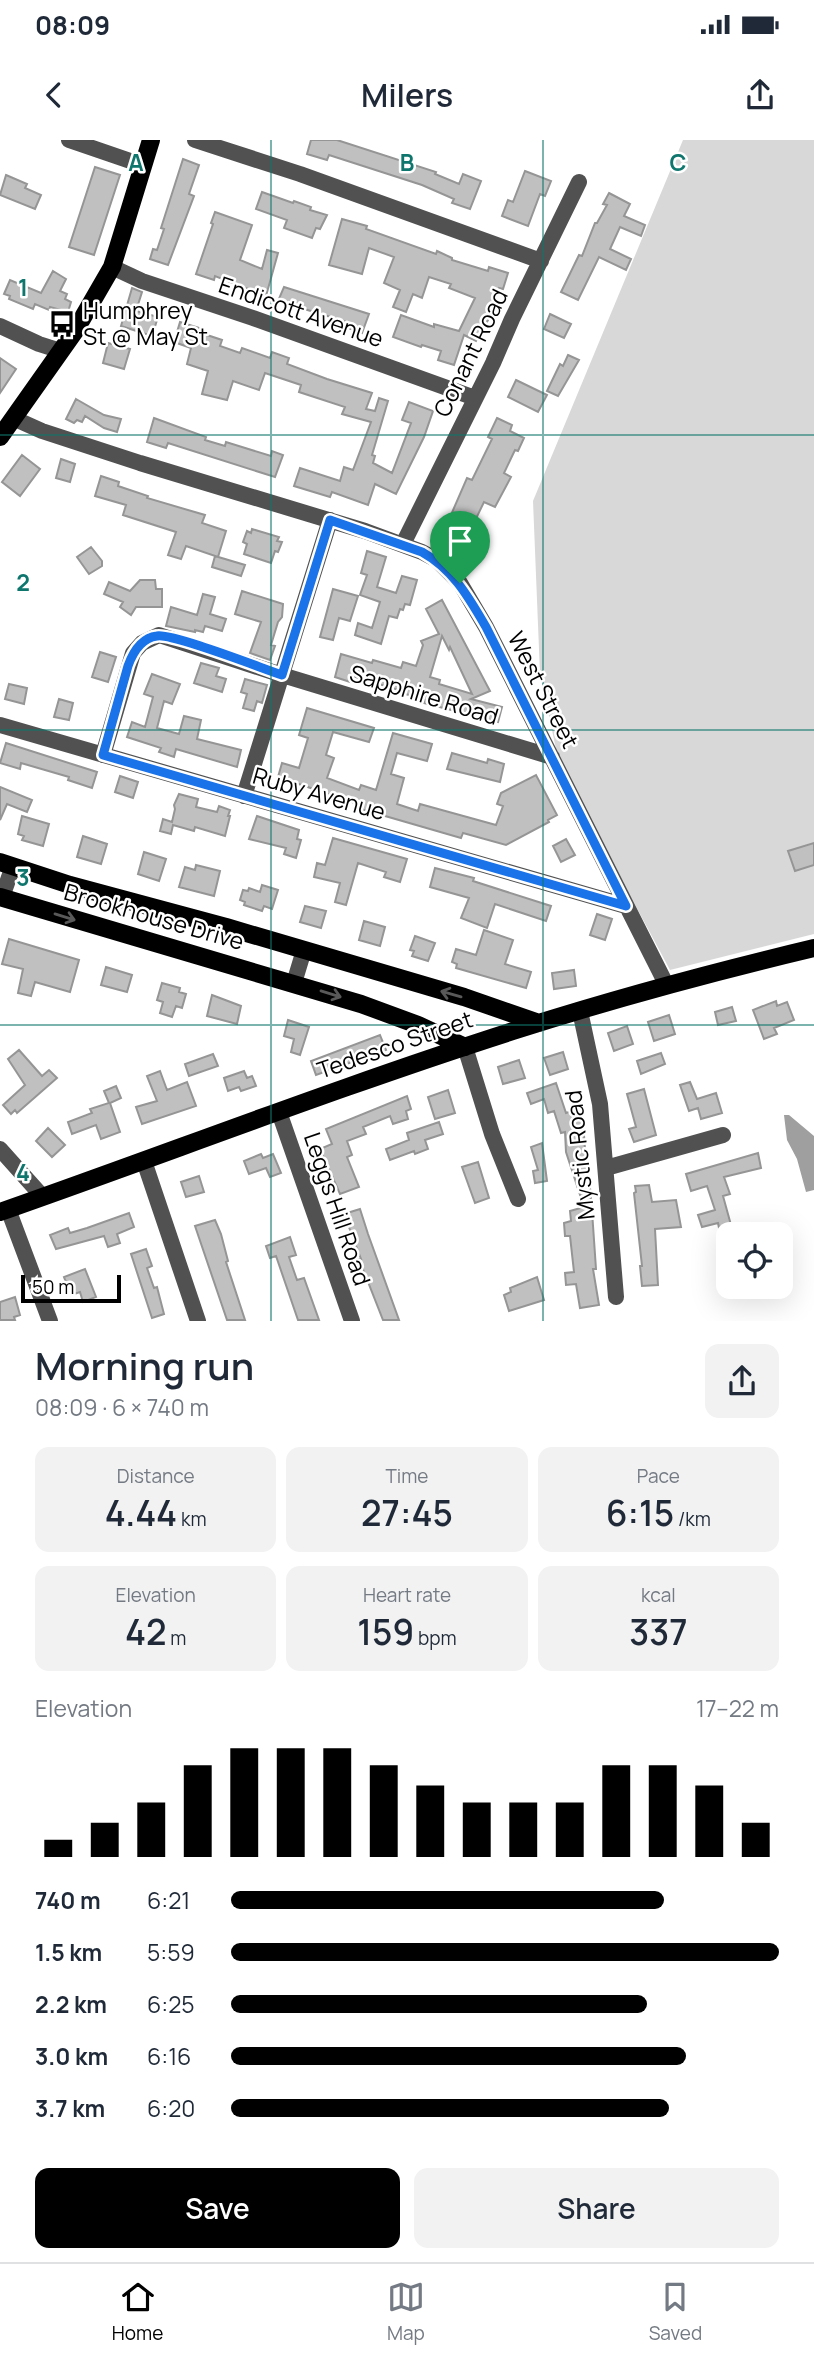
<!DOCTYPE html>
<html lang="en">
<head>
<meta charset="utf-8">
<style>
	:root { --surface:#fff; --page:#f2f2f3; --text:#1f2937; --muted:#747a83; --line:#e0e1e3; --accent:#000 }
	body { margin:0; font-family:Manrope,sans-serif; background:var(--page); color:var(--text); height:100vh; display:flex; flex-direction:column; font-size:26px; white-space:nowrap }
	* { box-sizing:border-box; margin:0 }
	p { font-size:23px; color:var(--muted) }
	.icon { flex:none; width:38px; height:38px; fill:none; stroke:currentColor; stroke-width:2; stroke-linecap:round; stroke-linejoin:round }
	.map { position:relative; height:1181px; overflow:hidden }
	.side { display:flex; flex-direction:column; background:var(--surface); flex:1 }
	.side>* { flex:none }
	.fabs { position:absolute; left:716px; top:1082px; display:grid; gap:14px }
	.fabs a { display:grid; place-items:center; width:77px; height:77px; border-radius:14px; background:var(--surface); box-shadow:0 7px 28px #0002; font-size:35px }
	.scale { position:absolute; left:21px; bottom:18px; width:100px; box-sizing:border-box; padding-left:7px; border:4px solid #000; border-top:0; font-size:19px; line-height:24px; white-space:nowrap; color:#000; -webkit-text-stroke:5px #fff; paint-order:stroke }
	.pin { position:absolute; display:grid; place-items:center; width:60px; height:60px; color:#fff; margin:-72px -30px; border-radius:50% 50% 50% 0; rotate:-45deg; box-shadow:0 0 7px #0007 }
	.pin .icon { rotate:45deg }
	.round { display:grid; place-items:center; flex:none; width:74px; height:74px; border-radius:14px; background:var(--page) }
	.summary { display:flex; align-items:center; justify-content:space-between; height:119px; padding:0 35px }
	h1 { font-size:38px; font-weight:600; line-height:52px }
	.metrics { display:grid; grid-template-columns:repeat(3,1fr); gap:10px; height:119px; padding:7px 35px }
	.metrics div { display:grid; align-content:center; border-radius:14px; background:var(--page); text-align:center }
	.metrics b { font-size:35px; font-weight:600 }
	.metrics small { font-size:19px; font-weight:400 }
	.metrics p { font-size:19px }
	.chart { height:196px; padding:14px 35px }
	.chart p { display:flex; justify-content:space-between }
	.chart svg { width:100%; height:126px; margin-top:7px; stroke:var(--accent); stroke-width:6 }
	.cta { display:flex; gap:14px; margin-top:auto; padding:14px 35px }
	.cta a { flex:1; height:80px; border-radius:14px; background:var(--accent); color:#fff; font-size:28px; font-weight:600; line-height:80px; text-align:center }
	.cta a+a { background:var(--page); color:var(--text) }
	ul { padding:0 35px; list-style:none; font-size:23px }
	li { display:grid; grid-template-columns:112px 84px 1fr; align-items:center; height:52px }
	li i { height:18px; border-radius:9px; background:var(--accent) }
	.status { display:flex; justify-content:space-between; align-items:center; height:49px; padding:0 35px; background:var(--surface); direction:ltr }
	.status svg { height:19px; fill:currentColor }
	header { display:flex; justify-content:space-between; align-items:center; height:91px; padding:0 35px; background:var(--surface); font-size:32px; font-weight:600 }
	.tabs { display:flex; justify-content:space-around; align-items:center; height:98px; border-top:2px solid var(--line); background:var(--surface); font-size:19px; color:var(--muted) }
	.tabs a { display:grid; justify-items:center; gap:4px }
	.tabs .selected { color:var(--accent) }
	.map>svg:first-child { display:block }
</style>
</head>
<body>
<div class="status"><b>08:09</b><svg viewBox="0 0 49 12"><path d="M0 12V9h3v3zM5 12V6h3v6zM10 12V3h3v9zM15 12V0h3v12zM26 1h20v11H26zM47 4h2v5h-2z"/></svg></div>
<header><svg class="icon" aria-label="back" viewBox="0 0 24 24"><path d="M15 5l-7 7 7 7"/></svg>Milers<svg class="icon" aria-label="share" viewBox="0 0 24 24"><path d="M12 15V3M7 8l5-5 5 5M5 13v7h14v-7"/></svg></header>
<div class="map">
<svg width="814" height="1181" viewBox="0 0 814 1181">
	<rect width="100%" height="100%" fill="#fff"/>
	<path fill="#d8d8d8" d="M683 0H814V794L670 830 559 623 540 534 533 361Z"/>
	<path fill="#9f9f9f" d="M784 975H789L814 996V1050L806 1052 797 1019 787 1000Z"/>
	<path fill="#c0c0c0" stroke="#959595" stroke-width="2" fill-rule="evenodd" d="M311 0H337L436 32 435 34 459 44 463 34 481 41 470 69 452 63 454 59 422 45 329 15 327 20 307 14Z
		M183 19 199 25 189 54 194 56 168 125 150 119 153 109 157 110 164 89 161 88Z
		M95 27 120 35 94 115 69 107Z
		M525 31 551 41 545 56 540 54 528 86 502 76 508 60 513 62Z
		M6 35 27 44 25 48 41 55 35 69 0 55Z
		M262 52 293 63 294 61 311 67 310 70 327 75 320 89 316 88 312 98 284 88 287 80 256 69Z
		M609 53 630 64 624 76 645 85 641 96 620 87 610 109 631 119 626 130 599 117 578 160 561 152 579 115 582 116 595 83H597L607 65 603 64Z
		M215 72 252 85 240 120 262 129 267 110 278 113 266 156 215 136 214 140 196 134 213 84 211 83Z
		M342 79 367 86 366 89 436 114 437 111 452 118V120L488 131 489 127 508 133 503 149 499 148 488 180 476 201 464 195 454 225 438 220 441 211 422 205 421 207 393 197 401 175 434 187V184L459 191 475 158 449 148 451 144 429 137 422 158 413 154 406 172 393 167 400 150 384 143 394 117 369 108 362 134 329 125Z
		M53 131 66 139 60 151 67 154 65 159 71 162 68 172 50 167 49 170 35 164 33 169 9 159 10 156 4 154 10 140 41 153Z
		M284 147 369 174 362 193 345 187 347 182 278 161Z
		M132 148 142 152 136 171 158 177 152 196 121 186Z
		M550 174 571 184 564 198 544 189Z
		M180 182 199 188 198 192 222 200 220 206 240 213 242 208 270 218 272 212 289 218 287 224 327 239 372 253 366 269 375 271 379 258 388 261 372 315 375 316 373 323 392 333 411 283 402 280 409 262 433 271 424 297 396 354 375 344 368 365 332 352 330 357 294 346 300 328 340 341 344 327 353 330 371 282 342 274 345 267 299 252 301 245 265 233 259 250 233 241 227 260 202 254 208 231 187 224 191 208 174 202Z
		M108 203 130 209 124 229 103 223Z
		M568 215 579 220 558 256 547 251 560 224 563 226Z
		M0 218 16 229 0 253Z
		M516 240 547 255 538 272 508 257Z
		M76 259 104 275 121 279 117 292 104 288 85 276 82 282 77 280 74 283 66 279Z
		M154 278 206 297 205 300 225 306 226 302 271 316 272 311 283 315 275 337 168 303 166 308 147 302Z
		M497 278 512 285 510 291 524 298 518 311 515 310 504 333 511 337 495 367 484 362 470 391 475 393 470 403 444 391 467 338 472 340 492 299 488 297Z
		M22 315 40 329 20 356 2 342Z
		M61 319 75 324 70 342 56 338Z
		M101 336 119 342 118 346 148 356 147 358 205 375 202 383 226 391 218 417 186 406 181 419 168 415 176 392 123 375 126 365 95 356Z
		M252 389 279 397 277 401 282 402 278 412 275 411 271 423 244 414 247 404 243 402 247 391 251 393Z
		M91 407 102 421V426L89 434 77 417Z
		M367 411 386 417 377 447 396 453 402 436 417 440 410 465 405 464 403 470 400 469 397 478 389 476 381 504 355 495 358 483 372 488 380 462 360 455 367 435 361 433Z
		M215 416 245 425 241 436 212 427Z
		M140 440H155L156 449H162V467H136L131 475 120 467 123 462 104 454 109 442 130 451Z
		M333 449 358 456 350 481 339 478 333 500 320 497Z
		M242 451 283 464 282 477 278 482 271 505 275 506 270 520 250 513 261 482 235 474Z
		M203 454 215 457 210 474 226 479 222 491 205 486 203 492 195 490V492L166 486 171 467 197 475Z
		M442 460 490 551 471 559 502 567 498 582 424 563 425 560 399 552V550L352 536 350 542 335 537 341 514 372 523 373 520 401 528 403 522 416 526 423 505 421 501 439 494 426 469ZM442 496 449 510 450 507 472 554 439 544 440 540 430 537Z
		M100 512 116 517 108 542 92 537Z
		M201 523 219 528 216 536 226 539 222 552 194 543Z
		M152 534 180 544 172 564 164 561 157 588 179 594 184 576 201 580 197 599 241 610 237 627 176 609 174 617 159 612 161 608 127 597 132 582 145 587 153 557 144 554Z
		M245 539 267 545 262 563 257 561 254 571 243 568 247 554 241 552Z
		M9 544 27 548 24 564 5 559Z
		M59 559 73 563 69 580 54 577Z
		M307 568 374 588 369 602 333 592 326 615 334 618 327 638 359 650 361 645 376 650 393 593 432 604 427 621 397 613 391 634 404 638 397 664 418 671 420 664 496 685 503 666 497 664 501 653 536 635 557 675 548 680 549 682 506 705 463 693 461 698 354 667 355 663 278 637 282 623 299 628 308 598 299 595Z
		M6 603 97 632 92 648 68 640 69 637 21 623 20 629 0 623Z
		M452 613 487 623 488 619 504 624 500 642 447 629Z
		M120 636 138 642 133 658 115 652Z
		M0 647 32 660 27 672 7 664 0 680Z
		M179 654 198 659 196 667 217 672 219 666 230 670 228 676H230L225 696 195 687 194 691 173 685 171 694 160 691 163 679 172 682 175 669 174 665Z
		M22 676 49 684 43 706 22 700 24 696 18 694Z
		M257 676 299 690 297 699 301 700 296 718 284 714 286 708 249 699Z
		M83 696 107 704 101 724 77 717Z
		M333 698 407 719 400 742 384 737 386 732 358 723 346 765 335 762 340 743 314 737 317 723 325 725Z
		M566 699 575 715 561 722 553 706Z
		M814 703V725L795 731 788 711Z
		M144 712 166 719 159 741 138 734Z
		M196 725 220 731 214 756 179 747 185 727 195 730Z
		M435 728 474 738 473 741 551 766 546 781 495 764 487 788 461 778 469 758 430 747Z
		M262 745 278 750 272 769 264 766 262 771 244 765 245 762 240 760 243 750 248 751 249 748 260 752Z
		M305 766 326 771 321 788 300 782Z
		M597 774 612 779 605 800 590 795Z
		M364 781 385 787 380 806 359 800Z
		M484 790 513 800 505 824 531 832 526 848 456 828 457 824 452 822 456 809 476 815Z
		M415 796 435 803 428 821 412 816 414 811 410 810Z
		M9 799 79 820 70 852 35 842 31 856 18 853 23 829 2 824Z
		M106 827 132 835 127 852 101 845Z
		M574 830 576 846 554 849 552 833Z
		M162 843 180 848 179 852 186 854 182 868 176 866 172 877 160 873 163 862 157 860Z
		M212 855 241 866 237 884 207 876Z
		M776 861 777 866 787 862 794 880 774 888 777 894 764 899 753 870Z
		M732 867 736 881 718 885 715 872Z
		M669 875 675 894 654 901 648 882Z
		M288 880 309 887 300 915 291 912 294 899 284 896Z
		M627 886 633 904 614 911 608 893Z
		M380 895 386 910 316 935 311 921Z
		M19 910 42 936 49 930 57 938 17 973 15 970 11 974 3 965 25 945 8 919Z
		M563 912 568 929 550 935 544 918Z
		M661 913 665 924 641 934 637 921Z
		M213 914 218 926 189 936 185 924Z
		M519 920 525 938 503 944 498 927Z
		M160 931 167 950 187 942 196 966 142 984 136 967 157 961 147 936Z
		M244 931 247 938 252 936 256 946 241 951 239 947 228 951 224 938Z
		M690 942 697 959 716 953 722 973 701 979 698 968 689 971 680 945Z
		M556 943 566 973 579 969 583 982 587 1036H589L592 1071 596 1129H593L599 1165 580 1168 576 1144 566 1145 565 1133 574 1132 570 1096H565L564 1083 571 1081 570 1071 584 1067 566 1012 565 992 561 993 554 971 548 973 544 959 531 964 527 953Z
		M116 946 121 958 110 963 120 992 101 999 96 985 72 994 68 982 92 973 90 969 109 963 104 951Z
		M644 949 656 995 634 1002 629 989 636 987 627 954Z
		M448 950 455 973 435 979 428 957Z
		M407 956 411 969 406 971 408 979 393 984 390 976 363 987 366 994 347 1001 352 1015 347 1017 359 1047 340 1054 320 1009 332 1004 326 989Z
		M439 982 443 994 425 1000 428 1009 415 1014 414 1011 390 1020 386 1009 409 1000 407 993Z
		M48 988 65 1005 52 1017 36 1001Z
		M542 1003 547 1041 535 1043 533 1031 538 1030 531 1007Z
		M758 1013 761 1028 724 1037 730 1054 723 1056 731 1085 719 1088 718 1083 702 1087 698 1075 715 1070 707 1046 691 1051 686 1034Z
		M261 1014 263 1018 273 1014 281 1033 270 1037 266 1028 249 1034 244 1021Z
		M478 1022 489 1058 475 1063 462 1027Z
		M199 1036 204 1052 186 1057 181 1042Z
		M649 1045 652 1062 676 1060 681 1087 655 1089 658 1145 642 1146 640 1126H642L634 1053 636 1052 635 1046Z
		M360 1069 368 1094 399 1180H383L359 1119H361L344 1074Z
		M129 1073 134 1087 117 1094 120 1103 108 1107 104 1096 56 1109 50 1095 68 1088 70 1093 87 1088Z
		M215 1080 221 1094 228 1121 226 1122 245 1180H227L195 1086Z
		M290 1097 296 1115 289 1117 297 1140 304 1138 319 1180H298L276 1116 270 1118 266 1106Z
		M146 1109 152 1126 147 1128 154 1148 157 1147 164 1174 152 1178 131 1114Z
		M85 1129 96 1157 83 1162 80 1152 71 1155 64 1137Z
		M537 1137 544 1160 509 1171 504 1155 511 1152 510 1148Z
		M15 1157 20 1175 14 1177 15 1180H0V1162Z"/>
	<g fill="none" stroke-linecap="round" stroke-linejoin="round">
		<path stroke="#515151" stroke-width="16" d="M69 0 142 25
			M195 0 300 34 541 121
			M112 127 142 141 253 178 475 258
			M0 186 39 204 61 211
			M13 278 42 291 140 323 365 391 422 412 437 420 460 443 486 487 666 844
			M403 404 493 223 512 179 579 42
			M0 585 626 766
			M103 615 133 513 142 503 159 495 282 535 552 617
			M244 656 330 380
			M2 757 13 726
			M294 843 304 810
			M580 871 600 964 616 1157
			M465 907 492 994 518 1059
			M279 972 352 1181
			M0 1009 42 1056
			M144 1021 198 1181
			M606 1028 723 995
			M8 1069 50 1181"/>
		<path stroke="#000" stroke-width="18" d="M0 297 75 191 112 127 151 0
			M0 722 70 745 226 787 464 857 539 883
			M0 757 361 864 418 885 465 907
			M0 1072C171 1012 341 946 513 891 613 859 713 832 814 808"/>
	</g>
	<defs><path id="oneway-shaft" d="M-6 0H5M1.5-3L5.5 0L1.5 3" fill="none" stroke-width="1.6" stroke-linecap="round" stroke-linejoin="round" transform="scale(1.75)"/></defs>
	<g stroke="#595959">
		<use href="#oneway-shaft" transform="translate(65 777) rotate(17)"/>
		<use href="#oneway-shaft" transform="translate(331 854) rotate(17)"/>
		<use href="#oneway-shaft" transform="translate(451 854) rotate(-164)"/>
	</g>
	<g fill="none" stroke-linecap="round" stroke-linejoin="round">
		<defs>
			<path id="route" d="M330 380 422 412C453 429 469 458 486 487L626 766 103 615 128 526C133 512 141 498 157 496 172 493 261 528 282 535Z"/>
		</defs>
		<use href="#route" stroke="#fff" stroke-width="14"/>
		<use href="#route" stroke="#1a73e8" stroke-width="9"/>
	</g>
	<path fill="none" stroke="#0f766e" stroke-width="2" stroke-opacity="0.55" d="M271 0V1181M543 0V1181M0 295H814M0 590H814M0 885H814"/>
	<defs>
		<symbol id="bus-bare" viewBox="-9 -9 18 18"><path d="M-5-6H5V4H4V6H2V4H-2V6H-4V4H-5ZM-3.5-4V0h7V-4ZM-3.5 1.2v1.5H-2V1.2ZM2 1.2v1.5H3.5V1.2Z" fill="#000" stroke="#fff" stroke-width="2.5" paint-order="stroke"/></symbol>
	</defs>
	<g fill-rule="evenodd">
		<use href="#bus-bare" x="43" y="165" width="38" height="38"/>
	</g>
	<g text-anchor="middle" stroke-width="5" stroke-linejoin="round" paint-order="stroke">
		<g font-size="23" fill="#000" stroke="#fff" text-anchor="start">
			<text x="83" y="179">Humphrey<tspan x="83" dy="26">St @ May St</tspan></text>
		</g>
		<g font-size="23" fill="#000" stroke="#fff">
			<text transform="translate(301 172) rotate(19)" y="8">Endicott Avenue</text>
			<text transform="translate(471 213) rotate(-64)" y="8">Conant Road</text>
			<text transform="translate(543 550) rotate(63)" y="8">West Street</text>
			<text transform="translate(424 555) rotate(17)" y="8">Sapphire Road</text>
			<text transform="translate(319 654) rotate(16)" y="8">Ruby Avenue</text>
			<text transform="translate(154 777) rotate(16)" y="8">Brookhouse Drive</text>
			<text transform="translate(395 905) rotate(-19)" y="8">Tedesco Street</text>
			<text transform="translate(580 1015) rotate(-96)" y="8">Mystic Road</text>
			<text transform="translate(337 1069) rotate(71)" y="8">Leggs Hill Road</text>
		</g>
	</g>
	<g font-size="23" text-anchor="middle" font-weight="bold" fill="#0f766e" stroke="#fff" stroke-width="5" stroke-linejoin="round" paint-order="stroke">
		<text x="136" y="31">A</text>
		<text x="407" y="31">B</text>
		<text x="678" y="31">C</text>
		<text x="23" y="156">1</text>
		<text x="23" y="451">2</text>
		<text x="23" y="746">3</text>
		<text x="23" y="1041">4</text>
	</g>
</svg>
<div class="fabs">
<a><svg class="icon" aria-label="locate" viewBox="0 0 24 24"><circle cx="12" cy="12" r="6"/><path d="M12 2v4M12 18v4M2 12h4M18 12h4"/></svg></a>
</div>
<div class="scale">50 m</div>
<div class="pin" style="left:460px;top:443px;background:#1e9e55"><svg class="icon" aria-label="arrive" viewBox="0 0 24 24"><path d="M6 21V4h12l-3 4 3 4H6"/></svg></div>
</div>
<section class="side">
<div class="summary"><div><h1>Morning run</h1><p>08:09 · 6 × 740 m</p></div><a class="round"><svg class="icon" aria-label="share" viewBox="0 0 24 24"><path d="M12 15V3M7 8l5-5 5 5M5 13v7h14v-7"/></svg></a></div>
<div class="metrics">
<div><p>Distance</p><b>4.44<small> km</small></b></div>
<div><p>Time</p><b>27:45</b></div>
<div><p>Pace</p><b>6:15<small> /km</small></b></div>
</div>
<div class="metrics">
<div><p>Elevation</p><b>42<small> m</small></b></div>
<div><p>Heart rate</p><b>159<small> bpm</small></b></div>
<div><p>kcal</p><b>337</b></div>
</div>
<div class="chart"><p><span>Elevation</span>17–22 m</p>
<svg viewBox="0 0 160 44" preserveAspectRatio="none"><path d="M5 44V38M15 44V32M25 44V25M35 44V12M45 44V6M55 44V6M65 44V6M75 44V12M85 44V19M95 44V25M105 44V25M115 44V25M125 44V12M135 44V12M145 44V19M155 44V32"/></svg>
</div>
<ul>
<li><b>740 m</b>6:21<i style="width:79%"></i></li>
<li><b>1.5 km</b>5:59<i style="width:100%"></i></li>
<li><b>2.2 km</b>6:25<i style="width:76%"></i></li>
<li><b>3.0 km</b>6:16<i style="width:83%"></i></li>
<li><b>3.7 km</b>6:20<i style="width:80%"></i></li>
</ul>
<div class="cta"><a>Save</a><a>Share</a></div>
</section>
<nav class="tabs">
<a class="selected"><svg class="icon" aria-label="home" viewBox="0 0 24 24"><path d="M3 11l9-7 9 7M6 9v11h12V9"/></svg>Home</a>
<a><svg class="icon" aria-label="map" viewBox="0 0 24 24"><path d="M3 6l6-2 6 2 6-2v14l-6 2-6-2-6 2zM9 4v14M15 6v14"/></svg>Map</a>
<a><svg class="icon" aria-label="saved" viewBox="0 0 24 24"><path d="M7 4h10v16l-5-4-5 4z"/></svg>Saved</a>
</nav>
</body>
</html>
